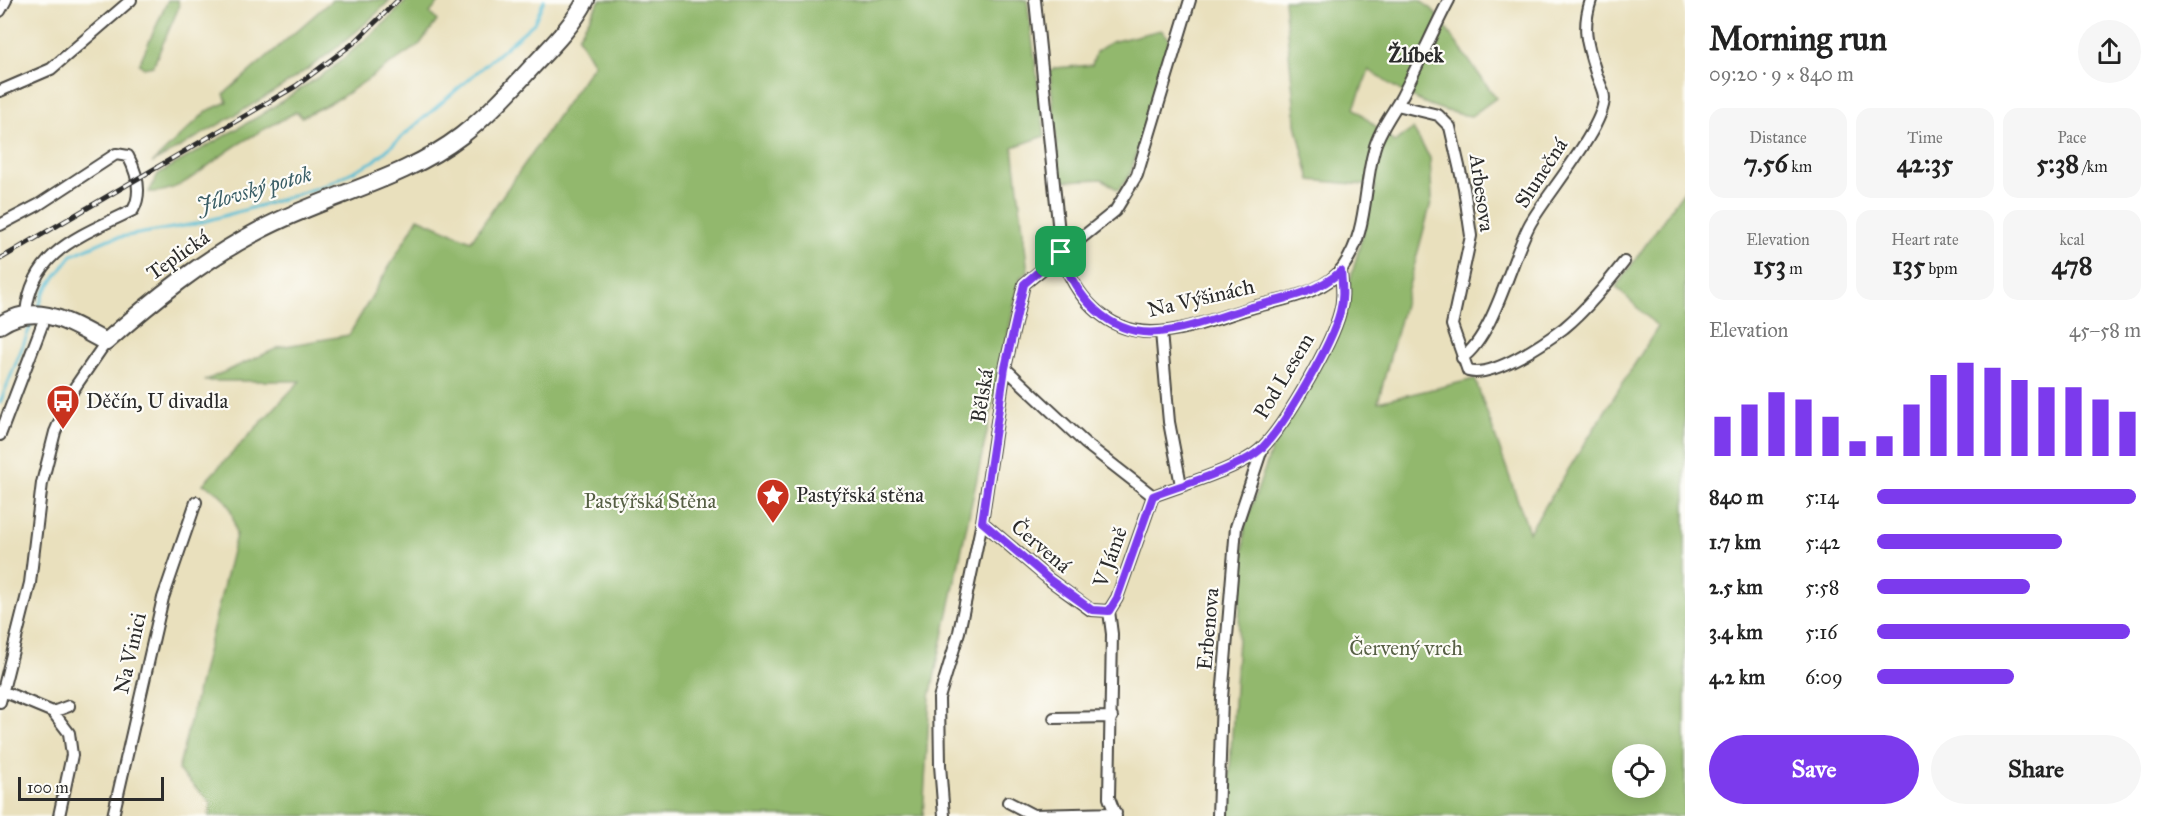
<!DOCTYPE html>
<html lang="en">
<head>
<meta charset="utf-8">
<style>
	:root { --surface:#fff; --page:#f6f6f6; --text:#222; --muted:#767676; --accent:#7c3aed }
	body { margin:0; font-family:"IM FELL Great Primer",serif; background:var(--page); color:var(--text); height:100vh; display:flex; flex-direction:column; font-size:22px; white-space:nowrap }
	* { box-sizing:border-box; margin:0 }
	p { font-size:20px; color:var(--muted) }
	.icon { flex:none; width:33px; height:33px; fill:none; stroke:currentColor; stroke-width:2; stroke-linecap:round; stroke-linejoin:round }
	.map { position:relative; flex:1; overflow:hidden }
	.details { display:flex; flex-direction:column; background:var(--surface); width:480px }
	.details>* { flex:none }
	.fabs { position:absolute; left:1612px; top:744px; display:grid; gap:12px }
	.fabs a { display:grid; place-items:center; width:54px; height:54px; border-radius:50%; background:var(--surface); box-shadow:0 3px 15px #0003; font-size:30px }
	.scale { position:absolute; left:18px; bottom:15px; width:146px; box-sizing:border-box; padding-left:6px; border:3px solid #2b2b2b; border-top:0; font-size:16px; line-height:21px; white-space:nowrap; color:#2b2b2b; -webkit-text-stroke:4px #fdfcf7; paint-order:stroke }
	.pin { position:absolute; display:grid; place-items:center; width:51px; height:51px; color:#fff; margin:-26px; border-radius:12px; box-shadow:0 3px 9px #0006 }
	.round { display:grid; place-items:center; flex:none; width:63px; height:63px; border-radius:32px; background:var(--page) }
	.head { display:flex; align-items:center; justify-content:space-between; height:102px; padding:0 24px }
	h1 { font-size:33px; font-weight:700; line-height:45px }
	.figures { display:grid; grid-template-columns:repeat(3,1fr); gap:9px; height:102px; padding:6px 24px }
	.figures div { display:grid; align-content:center; border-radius:15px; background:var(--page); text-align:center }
	.figures b { font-size:26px; font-weight:700 }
	.figures small { font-size:16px; font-weight:400 }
	.figures p { font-size:16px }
	.chart { height:168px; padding:12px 24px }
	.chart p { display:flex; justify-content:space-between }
	.chart svg { width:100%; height:108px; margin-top:6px; stroke:var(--accent); stroke-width:6 }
	.button { display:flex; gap:12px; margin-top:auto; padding:12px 24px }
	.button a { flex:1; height:69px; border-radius:36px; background:var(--accent); color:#fff; font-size:24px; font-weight:700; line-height:69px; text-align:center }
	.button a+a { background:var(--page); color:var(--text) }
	ul { padding:0 24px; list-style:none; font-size:20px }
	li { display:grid; grid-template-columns:96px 72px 1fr; align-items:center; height:45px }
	li i { height:15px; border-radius:8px; background:var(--accent) }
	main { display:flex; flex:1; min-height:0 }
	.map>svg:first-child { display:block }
</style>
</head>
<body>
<main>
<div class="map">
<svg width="1685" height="816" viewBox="0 0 1685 816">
	<rect width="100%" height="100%" fill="#fdfcf7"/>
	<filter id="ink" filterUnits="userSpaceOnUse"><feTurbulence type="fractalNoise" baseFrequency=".0167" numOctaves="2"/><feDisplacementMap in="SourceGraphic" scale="12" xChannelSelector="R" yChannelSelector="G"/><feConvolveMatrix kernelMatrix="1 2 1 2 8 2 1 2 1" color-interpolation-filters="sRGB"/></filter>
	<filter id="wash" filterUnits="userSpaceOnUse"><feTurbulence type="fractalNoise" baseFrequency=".008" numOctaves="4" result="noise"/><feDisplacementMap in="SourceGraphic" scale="24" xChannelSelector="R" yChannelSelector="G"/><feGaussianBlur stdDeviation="1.35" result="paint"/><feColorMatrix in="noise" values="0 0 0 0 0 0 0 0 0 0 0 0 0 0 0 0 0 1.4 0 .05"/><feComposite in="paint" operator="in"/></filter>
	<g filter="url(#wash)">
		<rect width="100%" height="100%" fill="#e9e0bd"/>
		<path fill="#92b86d" stroke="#5e724c" stroke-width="1.5" fill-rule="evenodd" d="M168 0H178L179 7 153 66 144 68 139 64Z
			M332 0H390C322 70 235 115 152 163L207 111 227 102 224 94Z
			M407 0H441L430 13 437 21 420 44 340 98 302 117 296 112C275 124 254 134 234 147 208 163 182 194 149 192L158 174 261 115 331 69 387 21Z
			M600 0H1027L1045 136 1013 147 1028 271 1020 278 930 697 923 816H209L211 803 178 770 236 535C233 510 228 494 203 484L300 381H204L280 347 349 335 418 218 471 241 594 64 578 37Z
			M1284 0H1419L1432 9 1496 98 1471 116C1432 111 1401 93 1369 70L1354 108 1394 142 1413 129 1430 158 1432 199 1378 402 1475 379 1529 532 1658 327 1616 287 1685 189V816H1227L1245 526 1273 445 1324 359 1341 314 1376 186 1310 180 1296 124ZM1623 754H1656V788H1623Z
			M1161 30 1169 38 1168 47 1130 175 1118 190 1102 179 1063 181 1060 178 1050 73 1054 68 1092 65 1096 52 1111 42Z"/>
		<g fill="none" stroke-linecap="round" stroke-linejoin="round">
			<path stroke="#56bdd4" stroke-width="3" d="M38 309 44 292 72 255 109 239 195 224 276 201 326 185 374 161 534 23 544 0
				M0 403 33 320"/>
		</g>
	</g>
	<g filter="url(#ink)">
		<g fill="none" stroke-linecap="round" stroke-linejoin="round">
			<defs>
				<path id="street" d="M1035 0 1061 252C1073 294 1105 333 1153 332 1186 332 1222 316 1254 307 1283 299 1324 294 1343 267 1368 232 1363 190 1374 150 1378 132 1392 114 1401 98 1418 66 1432 32 1449 0
					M0 11 6 0
					M0 91 51 69 131 0
					M1397 105 1438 115 1450 127 1464 188 1471 236 1452 325 1468 371C1493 378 1543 344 1564 328 1586 310 1606 285 1624 262
					M0 225 38 205 116 154 128 156C137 173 143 192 133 210 84 235 32 249 26 313
					M1161 332 1169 422 1181 485
					M1462 358C1494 336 1511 259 1530 224 1546 195 1604 128 1604 98 1604 91 1599 82 1597 76 1588 47 1581 30 1591 0
					M1005 368 1085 443 1153 496
					M0 435 42 325
					M982 522 1050 580 1091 610 1109 611
					M0 690 53 712 69 706
					M0 702 30 583 42 483 55 432 73 390 106 342
					M53 712 69 733 72 755 59 816
					M1054 718 1112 717
					M1008 802 1033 815 1116 813
					M113 816 163 598 196 502
					M944 816 940 765 939 698 959 632 982 522 1005 368 1024 284 1115 211 1137 175 1190 0
					M1116 816 1109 798 1112 634 1109 611 1117 598 1153 496C1181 485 1242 468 1262 448 1285 425 1332 344 1340 312 1344 298 1342 285 1341 271
					M1218 816 1222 698 1236 527 1262 449"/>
				<path id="primary" d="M0 325C38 300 71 324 106 342 154 299 203 260 260 230 323 196 404 180 461 136 487 116 510 91 532 67 552 46 573 25 586 0"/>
			</defs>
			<use href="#street" stroke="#484641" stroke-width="14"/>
			<use href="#primary" stroke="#484641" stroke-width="20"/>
			<use href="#street" stroke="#fff" stroke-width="10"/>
			<use href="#primary" stroke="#fff" stroke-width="16"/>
			<defs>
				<path id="rail" d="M0 259 296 86 355 42 398 0"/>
			</defs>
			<use href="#rail" stroke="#2b2b2b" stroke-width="5"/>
			<use href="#rail" stroke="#fdfcf7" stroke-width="3" stroke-dasharray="9" stroke-linecap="butt"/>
		</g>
	</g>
	<g fill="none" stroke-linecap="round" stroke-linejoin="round" filter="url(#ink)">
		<defs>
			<path id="route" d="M1061 252C1074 296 1109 337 1159 332 1189 329 1220 316 1248 308 1281 299 1316 294 1341 271 1342 285 1344 298 1340 312 1332 344 1285 425 1262 448 1242 468 1181 485 1153 496L1117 598 1109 611 1092 610 1050 580 982 522 1005 368 1024 284Z"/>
		</defs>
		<use href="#route" stroke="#fff" stroke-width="12"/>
		<use href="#route" stroke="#7c3aed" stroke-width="8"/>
	</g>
	<defs>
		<symbol id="bus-pin" viewBox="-11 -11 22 30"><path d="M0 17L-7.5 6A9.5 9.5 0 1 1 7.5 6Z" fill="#c8321e" stroke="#fdfcf7"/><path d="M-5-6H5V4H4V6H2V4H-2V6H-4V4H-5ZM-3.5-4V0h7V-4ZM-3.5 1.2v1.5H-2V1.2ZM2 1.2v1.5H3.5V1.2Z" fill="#fff"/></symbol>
		<symbol id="sight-pin" viewBox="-11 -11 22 30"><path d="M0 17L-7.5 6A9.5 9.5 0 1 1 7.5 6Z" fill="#c8321e" stroke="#fdfcf7"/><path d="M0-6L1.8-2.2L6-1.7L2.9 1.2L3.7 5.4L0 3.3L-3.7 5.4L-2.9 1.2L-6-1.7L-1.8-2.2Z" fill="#fff"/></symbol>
	</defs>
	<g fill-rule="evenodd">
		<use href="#bus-pin" x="44" y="382" width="38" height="52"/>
		<use href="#sight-pin" x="754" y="476" width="38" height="52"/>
	</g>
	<g text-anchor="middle" stroke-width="4.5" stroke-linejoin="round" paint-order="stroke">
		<g font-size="21" fill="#2b2b2b" stroke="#fdfcf7">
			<text transform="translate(1541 173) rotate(-57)" y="7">Slunečná</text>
			<text transform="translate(1482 193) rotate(82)" y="7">Arbesova</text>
			<text transform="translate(178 255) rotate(-35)" y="7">Teplická</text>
			<text transform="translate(1201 298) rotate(-13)" y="7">Na Výšinách</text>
			<text transform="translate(1284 376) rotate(-59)" y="7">Pod Lesem</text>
			<text transform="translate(982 396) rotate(-81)" y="7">Bělská</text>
			<text transform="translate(1041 546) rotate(40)" y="7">Červená</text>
			<text transform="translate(1110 557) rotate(-70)" y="7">V Jámě</text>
			<text transform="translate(1208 629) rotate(-85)" y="7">Erbenova</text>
			<text transform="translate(130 653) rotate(-77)" y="7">Na Vinici</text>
		</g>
		<g font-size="21" fill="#2b2b2b" stroke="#fdfcf7" text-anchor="start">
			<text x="86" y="408">Děčín, U divadla</text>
			<text x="796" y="502">Pastýřská stěna</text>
		</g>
		<g font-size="21" fill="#565f44" stroke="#fdfcf7">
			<text x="650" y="508">Pastýřská Stěna</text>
			<text x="1406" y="655">Červený vrch</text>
		</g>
		<g font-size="22" font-weight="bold" fill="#2b2b2b" stroke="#fdfcf7">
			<text x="1416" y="62">Žlíbek</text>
		</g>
		<g font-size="22" font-style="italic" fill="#3a5e66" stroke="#fdfcf7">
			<text transform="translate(254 189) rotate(-16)" y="8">Jílovský potok</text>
		</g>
	</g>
</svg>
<div class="fabs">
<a><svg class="icon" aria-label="locate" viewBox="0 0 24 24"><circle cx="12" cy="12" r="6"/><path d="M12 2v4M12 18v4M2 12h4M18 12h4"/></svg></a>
</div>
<div class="scale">100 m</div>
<div class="pin" style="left:1061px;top:252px;background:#1e9e55"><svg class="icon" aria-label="arrive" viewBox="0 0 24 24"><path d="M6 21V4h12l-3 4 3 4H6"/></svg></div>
</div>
<section class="details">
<div class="head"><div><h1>Morning run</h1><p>09:20 · 9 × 840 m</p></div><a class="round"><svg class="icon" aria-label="share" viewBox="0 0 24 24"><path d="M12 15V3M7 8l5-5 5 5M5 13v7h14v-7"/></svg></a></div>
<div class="figures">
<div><p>Distance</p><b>7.56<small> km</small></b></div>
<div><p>Time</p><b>42:35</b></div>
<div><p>Pace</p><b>5:38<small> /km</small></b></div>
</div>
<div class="figures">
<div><p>Elevation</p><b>153<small> m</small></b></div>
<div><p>Heart rate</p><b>135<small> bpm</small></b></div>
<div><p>kcal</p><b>478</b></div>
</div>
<div class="chart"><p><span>Elevation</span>45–58 m</p>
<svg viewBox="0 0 160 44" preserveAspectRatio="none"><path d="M5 44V28M15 44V23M25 44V18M35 44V21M45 44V28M55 44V38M65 44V36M75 44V23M85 44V11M95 44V6M105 44V8M115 44V13M125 44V16M135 44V16M145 44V21M155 44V26"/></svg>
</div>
<ul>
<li><b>840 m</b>5:14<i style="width:98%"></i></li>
<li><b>1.7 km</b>5:42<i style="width:70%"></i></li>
<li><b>2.5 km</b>5:58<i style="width:58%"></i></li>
<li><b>3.4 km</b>5:16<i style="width:96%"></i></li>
<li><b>4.2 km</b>6:09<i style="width:52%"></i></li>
</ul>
<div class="button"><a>Save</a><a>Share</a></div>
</section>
</main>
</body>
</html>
